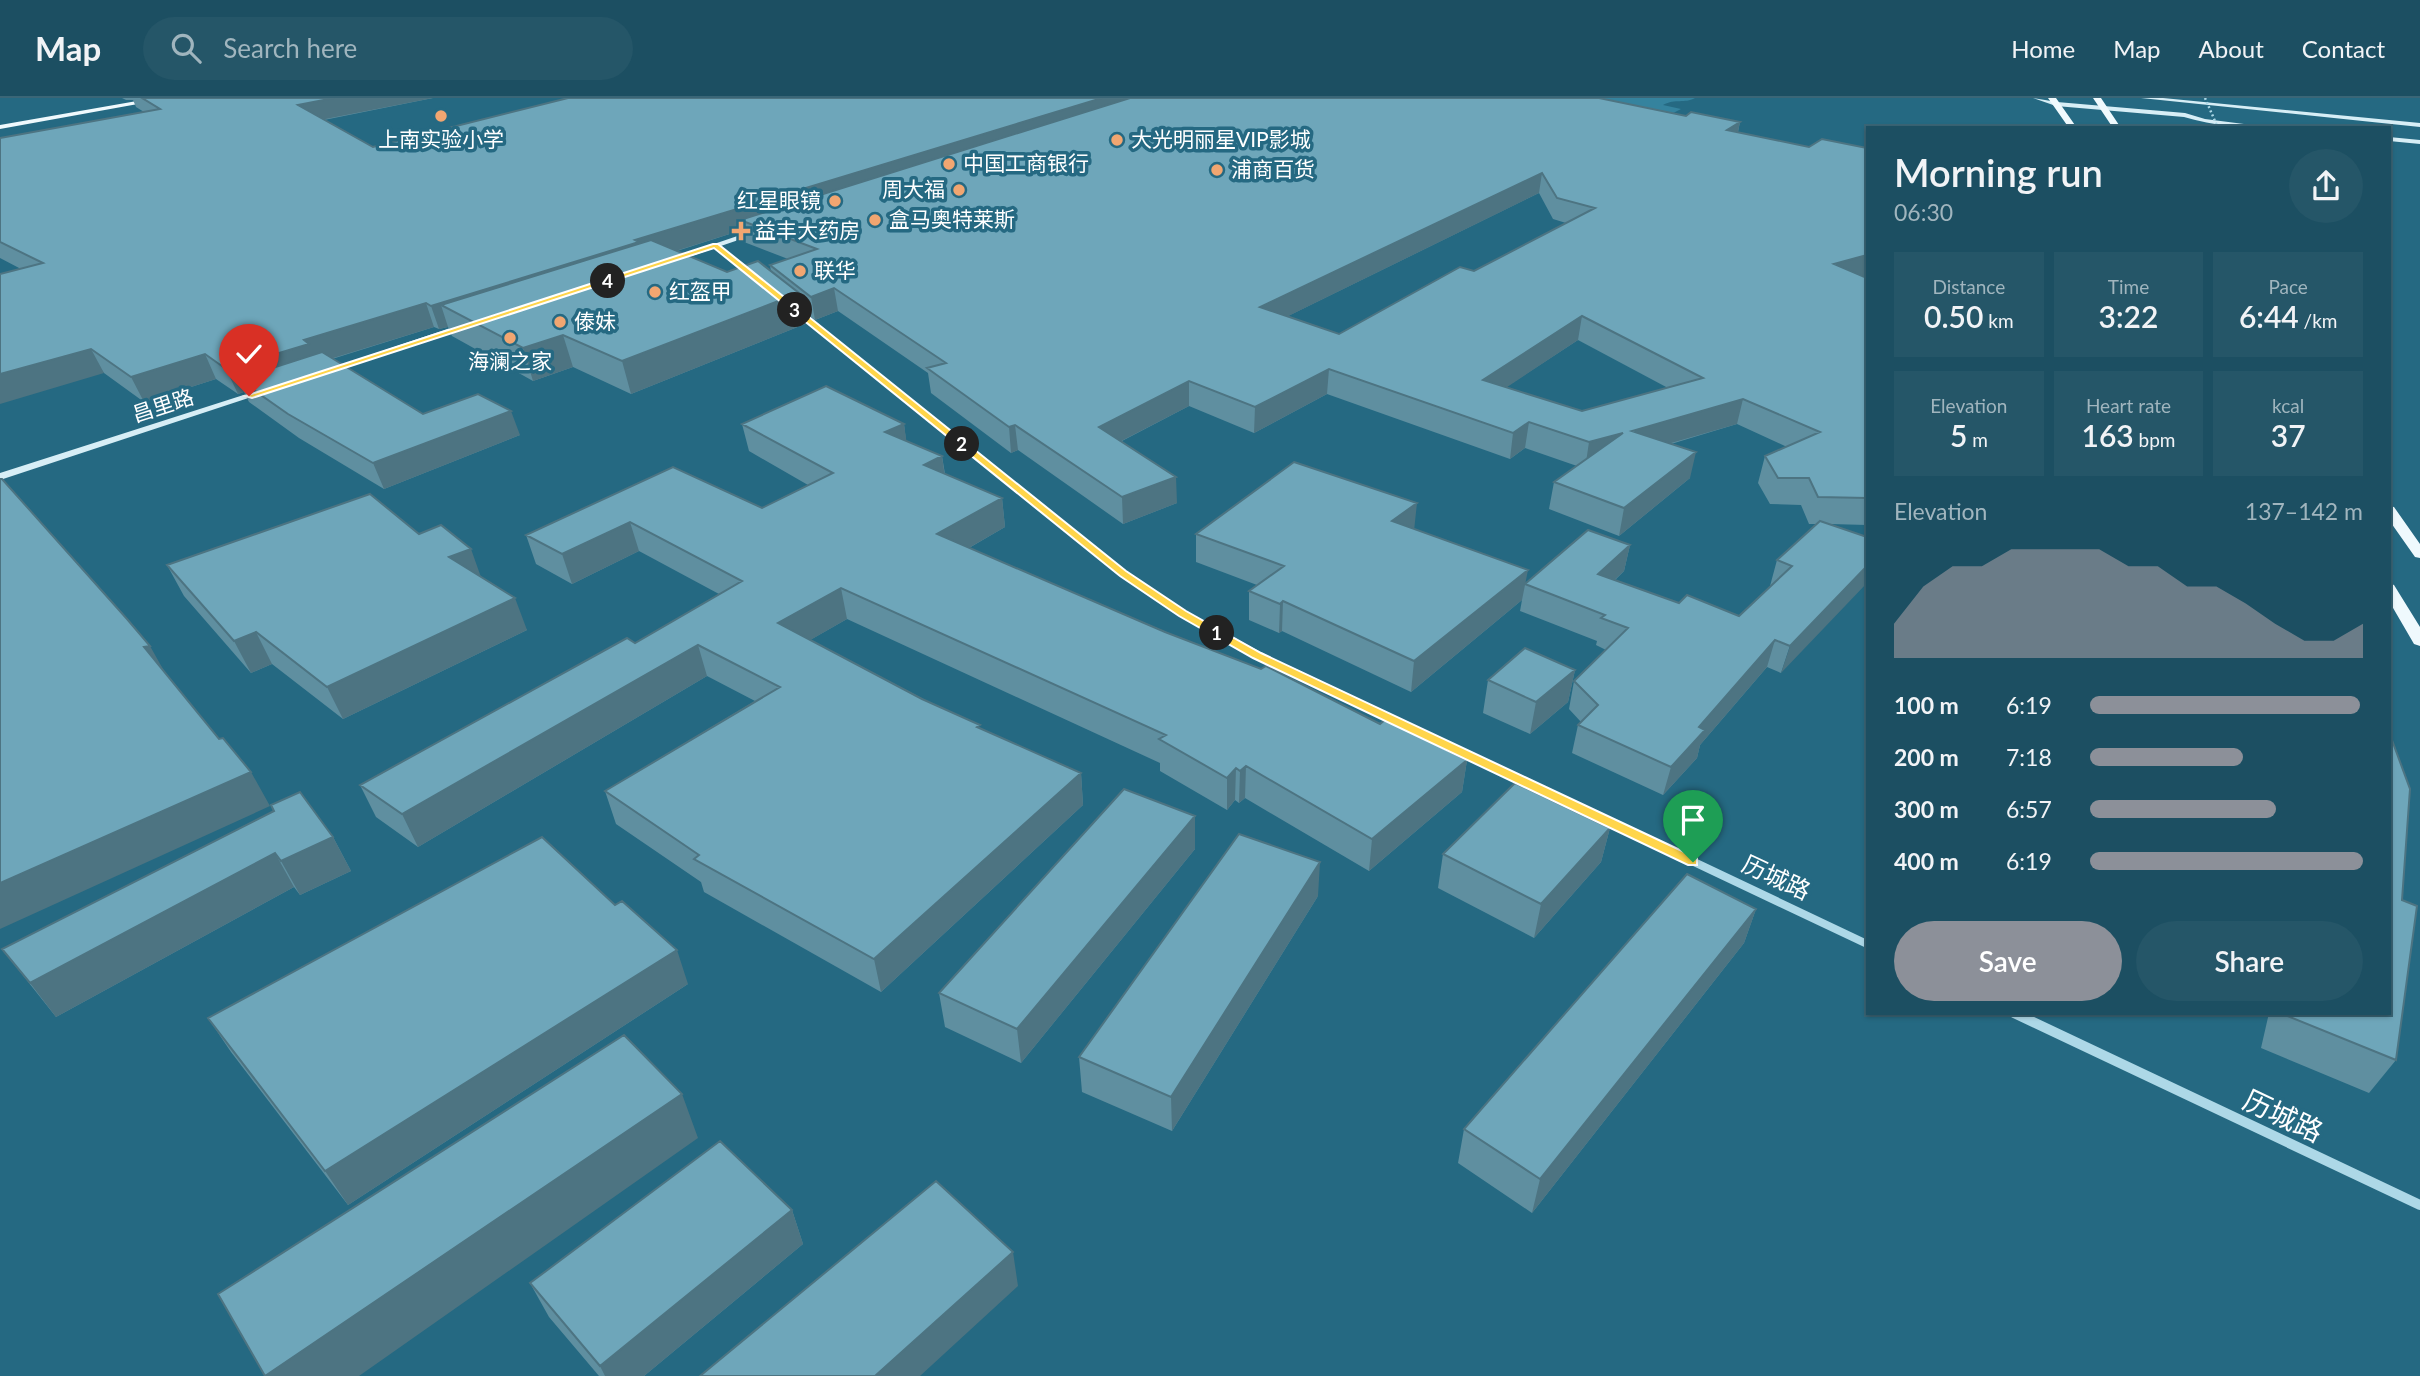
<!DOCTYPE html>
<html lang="en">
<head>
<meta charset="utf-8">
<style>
	:root { --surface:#1c4f62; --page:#255668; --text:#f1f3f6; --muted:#a0b5be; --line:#3a6677; --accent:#8c9099 }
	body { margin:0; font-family:Lato,"Noto Sans SC",sans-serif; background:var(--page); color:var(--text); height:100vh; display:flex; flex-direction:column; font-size:26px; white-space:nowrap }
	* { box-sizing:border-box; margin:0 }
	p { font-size:23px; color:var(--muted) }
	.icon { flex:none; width:38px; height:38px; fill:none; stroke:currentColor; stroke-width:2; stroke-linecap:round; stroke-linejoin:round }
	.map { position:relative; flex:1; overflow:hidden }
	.panel { position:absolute; left:1866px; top:28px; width:525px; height:889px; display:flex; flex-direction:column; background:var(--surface); border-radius:0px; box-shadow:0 2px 5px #0004,0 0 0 2px var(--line) }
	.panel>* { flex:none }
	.pin { position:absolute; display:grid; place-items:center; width:60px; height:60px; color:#fff; margin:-72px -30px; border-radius:50% 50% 50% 0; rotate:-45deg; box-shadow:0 0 7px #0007 }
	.pin .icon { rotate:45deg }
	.km { position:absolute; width:35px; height:35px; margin:-18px; border-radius:50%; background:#222; color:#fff; font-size:19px; line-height:35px; text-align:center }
	.round { display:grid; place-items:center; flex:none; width:74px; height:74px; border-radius:37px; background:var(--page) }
	.headline { display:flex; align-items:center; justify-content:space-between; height:119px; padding:0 28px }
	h1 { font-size:38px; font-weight:600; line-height:52px }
	.metrics { display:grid; grid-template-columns:repeat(3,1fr); gap:10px; height:119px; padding:7px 28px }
	.metrics div { display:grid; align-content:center; border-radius:0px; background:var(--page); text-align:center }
	.metrics b { font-size:30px; font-weight:600 }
	.metrics small { font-size:19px; font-weight:400 }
	.metrics p { font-size:19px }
	.chart { height:196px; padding:14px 28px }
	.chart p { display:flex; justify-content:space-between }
	.chart svg { width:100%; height:126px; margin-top:7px; fill:var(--accent); opacity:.7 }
	.action { display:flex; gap:14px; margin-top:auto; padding:14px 28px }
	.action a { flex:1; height:80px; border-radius:42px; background:var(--accent); color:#fff; font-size:28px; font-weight:600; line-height:80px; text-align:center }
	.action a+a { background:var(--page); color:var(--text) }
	ul { padding:0 28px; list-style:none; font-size:23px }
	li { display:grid; grid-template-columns:112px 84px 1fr; align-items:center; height:52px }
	li i { height:18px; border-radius:9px; background:var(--accent) }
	header { display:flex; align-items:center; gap:42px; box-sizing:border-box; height:98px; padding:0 35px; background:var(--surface); border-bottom:2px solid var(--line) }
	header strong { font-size:33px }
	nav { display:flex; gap:38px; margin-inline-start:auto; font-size:24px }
	.search { width:490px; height:63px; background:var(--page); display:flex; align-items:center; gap:18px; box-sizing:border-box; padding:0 24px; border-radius:38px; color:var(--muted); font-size:26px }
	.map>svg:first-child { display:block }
</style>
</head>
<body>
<header>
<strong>Map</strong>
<div class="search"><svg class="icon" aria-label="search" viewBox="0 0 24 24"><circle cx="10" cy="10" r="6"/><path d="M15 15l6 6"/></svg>Search here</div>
<nav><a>Home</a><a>Map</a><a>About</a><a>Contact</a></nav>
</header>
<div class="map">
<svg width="2420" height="1278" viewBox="0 0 2420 1278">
	<rect width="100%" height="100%" fill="#256982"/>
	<path fill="#35839e" d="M1514 0H1695C1684 6 1676 0 1663 7L1681 11 1652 26Z"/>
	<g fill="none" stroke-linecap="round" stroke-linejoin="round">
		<path stroke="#add8e7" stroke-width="4.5" d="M715 148 748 174
			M798 215 946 333"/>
		<path stroke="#add8e7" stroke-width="6" d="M944 332 1123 475 1183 516 1292 574"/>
		<path stroke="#add8e7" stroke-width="8" d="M1289 572 1867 846"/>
		<path stroke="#add8e7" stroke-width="10" d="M2014 915 2420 1107"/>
		<path fill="#d7eef6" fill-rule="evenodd" d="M2033 0 2057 4 2185 15 2205 21 2275 30C2244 30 2214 28 2184 19L2056 8Z
			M2141 0H2163L2420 25V29Z
			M2389 39 2420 42V46L2389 43Z
			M758 131 765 133 674 164 667 162Z
			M465 225 472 227 331 275 323 273Z
			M262 291 270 293 0 382V375Z"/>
		<path fill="#eff9fd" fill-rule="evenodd" d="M154 0H171L0 31V27Z
			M2048 0H2056L2077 30H2069Z
			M2093 0H2101L2121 30H2113Z
			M2389 408 2394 409 2420 446V460L2415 459 2389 422Z
			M2389 485 2394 487 2420 529V548L2414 546 2389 503Z"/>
		<path stroke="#add8e7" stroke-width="2.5" stroke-dasharray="2 2.5" stroke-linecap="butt" d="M2205 0 2218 30"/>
	</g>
	<path fill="#5f8fa0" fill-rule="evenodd" d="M122 0H433L324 22 373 49 1686 18 1740 24 1738 34 1864 178 1867 180V427L1830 426 1781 575 1767 569 1700 647 1697 660 1663 697 1572 655 1578 627 1581 624 1569 611 1574 583 1606 552 1596 547 1597 543 1520 513 1522 502 1411 594 1282 533 1279 535 1249 522V493L1257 487 1196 464V436L1414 431 1526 485 1630 447 1624 473 1615 482 1679 505 1739 518 1770 488 1777 462 1816 426H1809L1801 407 1770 406 1758 385 1765 358 1787 349 1737 326 1671 346 1690 380 1619 438 1549 411 1554 384 1577 368 1525 350 1510 361 1327 296 1254 335 1189 308 1122 343 1177 405 1123 426 1018 352 1011 355 931 295 928 275 838 213 815 222 802 212 805 226 631 296 573 269 533 283 452 238 448 229 439 231 434 229 332 261 423 316 520 337 384 391 299 340 249 304 244 294 238 296 216 281 144 304 104 275 21 171 0 160V40L144 14 136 9 133 2H126ZM1539 95 1553 121 1566 125 1474 173 1339 236 1288 218ZM742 132 744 144 788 161 770 167 771 174H727L677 153ZM1578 242 1668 290 1582 313 1506 289Z
		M742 326H904L906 343 942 358 945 376 1002 400 1005 429 969 450 1467 662 1462 694 1369 773 1245 700 1239 705 1235 702 1227 712 1160 673V665L847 521 810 542 981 631 1081 675 1083 707 881 894 704 794 701 784 616 726 605 693 755 603 707 578 418 749 376 719 360 687 635 545 719 496 639 453 572 486 536 466 526 437 673 369 762 410 808 387 749 353Z
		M419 436 481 479 527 532 343 621 272 566 251 575 184 498 167 467Z
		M1575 572 1568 604 1530 636 1483 615 1488 582Z
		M1195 718V751L1021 965 945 929 939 895Z
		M1610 730 1601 764 1534 840 1438 790 1443 756Z
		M333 739 351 773 300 797 294 789 56 919 2 851Z
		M1318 798 1172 1033 1082 994 1079 959Z
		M2402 802 2396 962 2369 995 2261 950 2269 915H2389Z
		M1756 811 1744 845 1532 1115 1458 1065 1464 1031Z
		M688 886 348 1107 231 954 208 920Z
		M792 1112 803 1146 644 1278H599L549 1219 530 1185Z"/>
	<path fill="#4d7482" d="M334 0H433L305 25 298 7Z
		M1102 0H1161L740 122 742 132 644 163 441 207 448 229 439 231 431 208 635 142Z
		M1740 24 1736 43 1727 32Z
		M1542 75 1539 95 1260 232V209Z
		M1867 157V178L1828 189 1834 166Z
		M834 190 838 213 815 222 811 199Z
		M799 195 805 226 631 296 622 263Z
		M426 205 434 229 317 265 238 281 244 294 238 296 226 271 304 242Z
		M1582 218 1578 242 1480 307 1483 282Z
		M563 237 573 269 533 283 523 250Z
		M91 251 104 275 0 306V276Z
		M205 256 216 281 144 304 131 279Z
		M1329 271 1327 296 1254 335 1255 309Z
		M1189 283V308L1100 354 1099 329Z
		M1743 301 1737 326 1626 358 1632 333Z
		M511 313 520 337 384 391 373 365Z
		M1529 324 1525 350 1510 361 1513 335Z
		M904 326 908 354 885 334Z
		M1015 327 1018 352 1011 355 1009 329Z
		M1623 335 1585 371 1589 344Z
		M1696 354 1690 380 1619 438 1624 410Z
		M942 358 946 386 924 367Z
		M1176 379 1177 405 1123 426 1122 399Z
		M1002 400 1005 429 941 466 937 436Z
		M1417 405 1414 433 1392 423Z
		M630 424 639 453 572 486 562 456Z
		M1630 447 1624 473 1593 502 1598 476Z
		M471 451 482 482 449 459Z
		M1867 468V485L1781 575 1790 548Z
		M1528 472 1522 502 1411 594 1414 563Z
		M841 490 847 521 786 556 778 525Z
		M515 500 527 532 343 621 327 589Z
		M1283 503 1282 533 1279 535 1280 506Z
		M256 534 272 566 251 575 234 543Z
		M1775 542 1767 569 1700 647 1697 660 1663 697 1671 669 1699 629Z
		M698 547 707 578 418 749 402 716Z
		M150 548 168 580 144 549Z
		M1575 572 1568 604 1530 636 1536 604Z
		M1467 662 1462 694 1369 773 1372 741Z
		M1246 668 1245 700 1239 705 1240 673Z
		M1236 670 1235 702 1227 712V680Z
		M251 674 270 708 0 831V785Z
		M1081 675 1083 707 881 894 874 861Z
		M1195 718V751L1021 965 1017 931Z
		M1610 730 1601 764 1534 840 1541 806Z
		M333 739 351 773 300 797 281 763Z
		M275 755 294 789 56 919 30 885Z
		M1320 764 1318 798 1172 1033 1171 999Z
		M1756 811 1744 845 1532 1115 1540 1081Z
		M677 852 688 886 348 1107 325 1073Z
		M682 996 698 1040 359 1278H265Z
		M792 1112 803 1146 644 1278H605L600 1268Z
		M1013 1154 1018 1188 920 1278H875Z"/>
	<path fill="#6ea6ba" stroke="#4d7482" stroke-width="2" fill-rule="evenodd" d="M142 0H334L298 7 373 49 568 0H1102L635 142 639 144 431 208 426 205 304 242 309 246 226 271 205 256 131 279 91 251 0 276V176L43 165 0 144V40L160 11Z
		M1130 0H1599L1686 18 1691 14 1740 24 1727 32 1809 49 1822 41 1867 50V157L1834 166 1867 180V400L1818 399 1809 380H1778L1765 358 1820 334 1743 301 1632 333 1696 354 1624 410 1554 384 1623 335 1589 344 1529 324 1513 335 1329 271 1255 309 1189 283 1099 329 1176 379 1122 399 1015 327 1009 329 927 270 946 265 834 190 811 199 770 167 817 151 740 122ZM1542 75 1557 100 1595 110 1474 173 1460 169 1339 236 1260 209ZM1582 218 1703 280 1582 313 1483 282Z
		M651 142 727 174 758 163 799 195 622 263 563 237 523 250 441 207Z
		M322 254 423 316 478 296 511 313 373 365 288 316 238 281Z
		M826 288 904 326 885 334 942 358 924 367 1002 400 937 436 1165 534 1261 571 1266 568 1380 626 1386 621 1467 662 1372 741 1246 668 1240 673 1236 670 1227 680 1159 641 1166 637 841 490 778 525 922 601 980 627 977 629 1081 675 874 861 694 761 699 757 605 693 780 589 698 547 402 716 360 687 627 540 635 545 742 483 630 424 562 456 526 437 673 369 762 410 833 375 742 326Z
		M1294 364 1417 405 1392 423 1528 472 1414 563 1283 503 1280 506 1249 493 1284 468 1196 436Z
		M0 381H2L127 521 150 548 144 549 219 641 223 640 251 674 0 785Z
		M370 396 419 436 441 427 471 451 449 459 515 500 327 589 256 534 234 543 167 467Z
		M1820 423 1867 439V468L1790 548 1775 542 1699 629 1705 632 1671 669 1578 627 1598 607 1574 583 1628 530 1601 520 1605 517 1525 486 1588 432 1630 447 1598 476 1679 505 1687 497 1739 518 1792 468 1777 462Z
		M1525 550 1575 572 1536 604 1488 582Z
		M2389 634 2410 691 2402 802 2417 808 2396 962 2285 917 2286 915H2389Z
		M1515 685 1610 730 1541 806 1443 756Z
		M1124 691 1195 718 1017 931 939 895Z
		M300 694 333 739 281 763 275 755 30 885 2 851 274 713 271 707Z
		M1239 736 1320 764 1171 999 1079 959Z
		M542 739 615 807 622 803 677 852 325 1073 208 920Z
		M1687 776 1756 811 1540 1081 1464 1031Z
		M624 937 682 996 265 1278 218 1196Z
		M720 1043 792 1112 600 1268 530 1185Z
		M936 1083 1013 1154 875 1278H700Z"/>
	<path fill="#ffd54a" stroke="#fff" stroke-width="2" d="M713 146H718L1126 473 1186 513 1261 555 1697 760V767H1688L1253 560 1179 518 1120 478 714 150 252 300 245 298Z"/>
	<g fill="#f1a671" stroke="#256982" stroke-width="2.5">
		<circle cx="441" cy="18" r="7"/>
		<circle cx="1117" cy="42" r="7"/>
		<circle cx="949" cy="66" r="7"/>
		<circle cx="1217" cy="72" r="7"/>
		<circle cx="959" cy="92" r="7"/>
		<circle cx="835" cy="103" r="7"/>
		<circle cx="875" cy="122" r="7"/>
		<path d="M737.5 122.5h7v7h7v7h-7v7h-7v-7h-7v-7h7z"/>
		<circle cx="800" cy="173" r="7"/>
		<circle cx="655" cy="194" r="7"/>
		<circle cx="560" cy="224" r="7"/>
		<circle cx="510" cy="240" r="7"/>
	</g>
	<g text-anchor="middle" stroke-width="7" stroke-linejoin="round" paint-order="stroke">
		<g font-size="21" fill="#fff" stroke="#256982" text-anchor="start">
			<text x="441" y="49" text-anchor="middle">上南实验小学</text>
			<text x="1131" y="49">大光明丽星VIP影城</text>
			<text x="963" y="73">中国工商银行</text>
			<text x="1231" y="79">浦商百货</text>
			<text x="945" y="99" text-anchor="end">周大福</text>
			<text x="821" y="110" text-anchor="end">红星眼镜</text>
			<text x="889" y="129">盒马奥特莱斯</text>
			<text x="755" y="140">益丰大药房</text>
			<text x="814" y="180">联华</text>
			<text x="669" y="201">红盔甲</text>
			<text x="574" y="231">傣妹</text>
			<text x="510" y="271" text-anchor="middle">海澜之家</text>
		</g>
		<g font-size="21" fill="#fff" stroke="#256982">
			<text transform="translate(163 308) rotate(-18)" y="7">昌里路</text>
		</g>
		<g font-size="24" fill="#fff" stroke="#256982">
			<text transform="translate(1776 780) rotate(25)" y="8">历城路</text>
		</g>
		<g font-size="28" fill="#fff" stroke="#256982">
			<text transform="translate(2283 1018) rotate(25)" y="10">历城路</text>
		</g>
	</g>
</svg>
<div class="pin" style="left:1693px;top:764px;background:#1e9e55"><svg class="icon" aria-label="arrive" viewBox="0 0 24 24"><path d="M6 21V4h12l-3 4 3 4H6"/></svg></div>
<div class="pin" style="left:249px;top:298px;background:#d93025"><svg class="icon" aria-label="check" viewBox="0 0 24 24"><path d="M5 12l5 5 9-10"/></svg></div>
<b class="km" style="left:1217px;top:535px">1</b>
<b class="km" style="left:962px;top:346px">2</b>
<b class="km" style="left:795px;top:212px">3</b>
<b class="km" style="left:608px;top:183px">4</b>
<section class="panel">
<div class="headline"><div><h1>Morning run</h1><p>06:30</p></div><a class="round"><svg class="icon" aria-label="share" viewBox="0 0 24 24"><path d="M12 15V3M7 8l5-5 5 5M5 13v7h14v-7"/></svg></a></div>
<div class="metrics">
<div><p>Distance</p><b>0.50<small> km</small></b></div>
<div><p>Time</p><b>3:22</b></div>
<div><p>Pace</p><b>6:44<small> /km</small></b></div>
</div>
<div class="metrics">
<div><p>Elevation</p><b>5<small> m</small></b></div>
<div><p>Heart rate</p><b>163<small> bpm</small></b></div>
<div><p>kcal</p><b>37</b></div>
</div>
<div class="chart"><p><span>Elevation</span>137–142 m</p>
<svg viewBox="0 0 160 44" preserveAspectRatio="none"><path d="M0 44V32L10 19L20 12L30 12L40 6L50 6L60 6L70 6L80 12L90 12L100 19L110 19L120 25L130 32L140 38L150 38L160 32V44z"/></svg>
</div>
<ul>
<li><b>100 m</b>6:19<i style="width:99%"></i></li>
<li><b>200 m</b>7:18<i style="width:56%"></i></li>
<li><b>300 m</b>6:57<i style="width:68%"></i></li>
<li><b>400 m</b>6:19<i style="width:100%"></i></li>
</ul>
<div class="action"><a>Save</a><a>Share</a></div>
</section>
</div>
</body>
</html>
